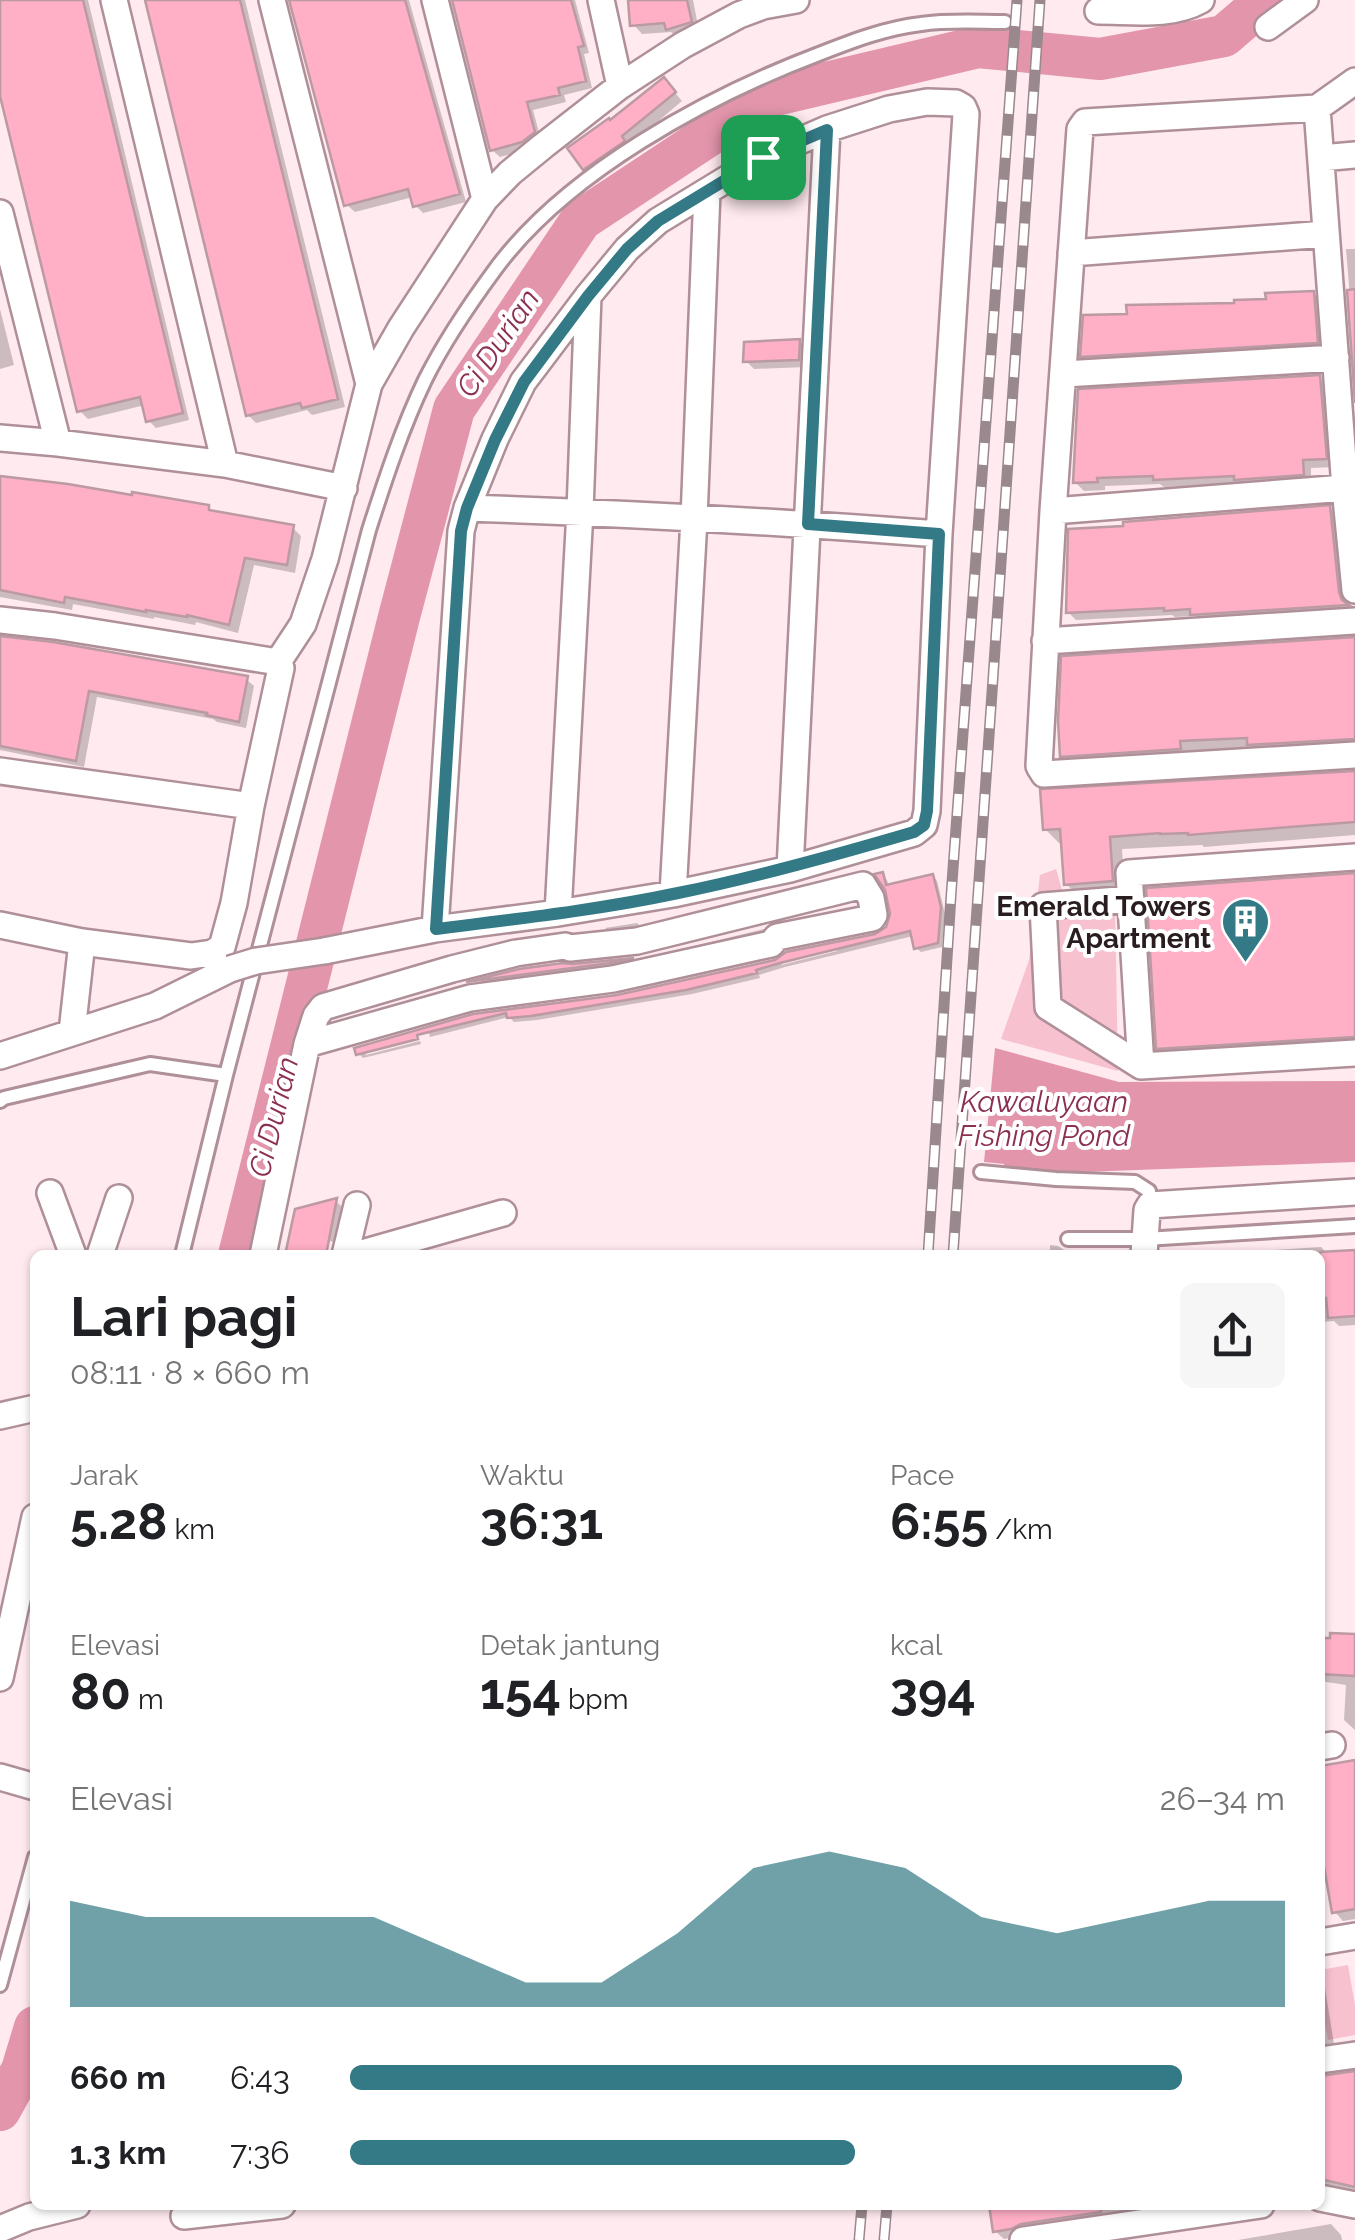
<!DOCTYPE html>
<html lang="id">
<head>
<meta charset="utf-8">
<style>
	:root { --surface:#fff; --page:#f6f6f6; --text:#202124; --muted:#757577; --accent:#347a86 }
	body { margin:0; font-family:Raleway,sans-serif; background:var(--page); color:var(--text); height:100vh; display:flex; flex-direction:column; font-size:38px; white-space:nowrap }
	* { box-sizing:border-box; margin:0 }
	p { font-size:32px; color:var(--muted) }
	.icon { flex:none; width:55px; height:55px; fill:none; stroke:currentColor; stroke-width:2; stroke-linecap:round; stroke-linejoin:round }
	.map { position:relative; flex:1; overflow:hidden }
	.panel { position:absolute; left:30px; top:1250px; width:1295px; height:960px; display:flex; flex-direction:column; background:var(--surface); border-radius:15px; box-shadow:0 2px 8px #0004 }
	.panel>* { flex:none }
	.pin { position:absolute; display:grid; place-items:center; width:85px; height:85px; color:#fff; margin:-42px; border-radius:20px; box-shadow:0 5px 15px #0006 }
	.round { display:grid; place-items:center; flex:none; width:105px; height:105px; border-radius:15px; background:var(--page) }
	.summary { display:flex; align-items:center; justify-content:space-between; height:170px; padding:0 40px }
	h1 { font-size:55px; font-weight:700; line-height:75px }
	.metrics { display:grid; grid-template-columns:repeat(3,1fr); gap:15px; height:170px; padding:10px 40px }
	.metrics div { display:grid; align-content:center }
	.metrics b { font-size:50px; font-weight:700 }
	.metrics small { font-size:28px; font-weight:400 }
	.metrics p { font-size:28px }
	.chart { height:280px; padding:20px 40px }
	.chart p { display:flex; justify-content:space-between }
	.chart svg { width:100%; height:180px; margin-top:10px; fill:var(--accent); opacity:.7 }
	ul { padding:0 40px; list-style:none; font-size:32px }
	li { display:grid; grid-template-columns:160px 120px 1fr; align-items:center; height:75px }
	li i { height:25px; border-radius:12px; background:var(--accent) }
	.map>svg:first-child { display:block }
</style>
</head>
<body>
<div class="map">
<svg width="1355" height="2240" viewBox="0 0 1355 2240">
	<rect width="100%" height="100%" fill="#ffeaef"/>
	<path fill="#f8c1d0" d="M1056 869 1067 907 1115 903 1118 1071 1001 1039 1029 960 1040 875Z
		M1348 1965 1355 2005V2035L1328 2040 1320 1993V1970Z"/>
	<path fill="#e395ac" d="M995 1048 1119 1082 1355 1081V1162L1005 1175 1004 1164 984 1162Z"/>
	<path fill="#0003" fill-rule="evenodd" d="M0 0H88L189 420 156 428 149 421 145 405 88 419 80 411 0 81Z
		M147 0H245L345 407 312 415 307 410 256 423 248 415Z
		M291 0H409L466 202 423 213 415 205 413 197 355 212 347 205Z
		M454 0H575L589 53 584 54 592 88 564 95 566 102 533 110 541 140 530 149 500 157 492 150Z
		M630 0H693L699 31 677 38 671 32 642 34 633 24Z
		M671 88 682 101 593 176 585 168Z
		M1346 249H1355V358Z
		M1313 293 1321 301 1325 350 1090 364 1083 356 1237 306Z
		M0 309 14 365 0 369Z
		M799 341 807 349 806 367 754 369 746 361Z
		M1319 378 1328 387 1334 467 1311 468V483L1164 487 1160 484 1105 486V490L1084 491 1075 482Z
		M0 478 208 508 215 514 292 527 301 536 295 573 254 565 238 633 196 622 195 625 154 617V619L73 604 72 610 0 597Z
		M1329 508 1337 516 1346 602 1353 612 1201 622 1195 616 1175 617 1172 615 1076 620 1068 612Z
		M0 639 246 679 254 686 246 728 217 722 213 719 97 697 84 767 0 750Z
		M1355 640V752L1076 769 1062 756Z
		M1355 774V835L1204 847 1202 845 1122 849 1125 894 1080 897 1066 884 1063 842 1059 843 1045 829Z
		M883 875 887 880 889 887 933 876 937 881 945 914 942 947 921 952 916 948 913 936 785 967 759 975 760 978 692 994 537 1020 514 1022 509 1017 430 1037 429 1033 378 1047 365 1050 366 1055 420 1041 421 1044 363 1058 358 1053 357 1049 474 1016 617 997 776 962 787 954 876 936 888 929 893 912 888 889 879 876ZM836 946 837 951 781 965 788 958Z
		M1355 876V1050L1172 1061 1159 1048Z
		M637 923 645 930 612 935 605 928Z
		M764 929 767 933 670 954 669 952Z
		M634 960 641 967 478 991 471 984 520 971Z
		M336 1201 343 1208 336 1243 330 1241 326 1255H285H288Z
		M1050 1245 1058 1246 1066 1251 1081 1252 1084 1255H1050Z
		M1321 1247 1328 1254 1355 1252V1325L1339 1326 1334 1321 1320 1322V1255H1191Z
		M1355 1637V1730L1344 1720 1346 1685 1320 1681V1640Z
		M1355 1764V1919L1343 1921 1334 1911 1323 1848H1320V1768Z
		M1320 1978 1324 1982 1335 2050 1320 2054Z
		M1355 2074V2193L1320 2191V2078Z
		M991 2205H1186L1004 2239 995 2231Z
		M1331 2224 1341 2235 1342 2240H1238Z"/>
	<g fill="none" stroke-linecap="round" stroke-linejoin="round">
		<path stroke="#e395ac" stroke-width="42" d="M239 1255 399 617 454 409 581 220 767 97 978 47 1100 59 1224 36 1266 0
			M0 2110 22 2070 35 2027"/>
	</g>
	<path fill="#ffafc6" stroke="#bb9aa3" stroke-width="2.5" d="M0 0H83L183 413 146 422 140 397 77 412 0 96Z
		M145 0H240L338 399 302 408 300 403 246 416Z
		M289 0H405L460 194 413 207 408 189 344 206Z
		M452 0H571L584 46 578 47 586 81 558 88 560 95 527 102 535 132 522 142 490 151Z
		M628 0H687L692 22 666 30 664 23 630 26Z
		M664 77 676 92 622 136 625 141 583 170 567 148 609 118 610 120Z
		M1355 289V403L1347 290Z
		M1314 291 1318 343 1080 357 1083 315 1127 314 1126 305 1234 303V300L1266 299 1265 293Z
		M800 339 799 360 743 362 744 342Z
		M1320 375 1327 459 1303 460 1304 475 1234 480V476L1153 480V476L1097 478 1098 482 1073 483 1078 389Z
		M0 476 68 484 132 495V492L209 505V510L294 525 287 565 245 558 229 625 187 615V617L146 610V612L65 597 64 603 0 590Z
		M1330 505 1339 592 1342 600 1349 605 1190 615V609L1164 611V608L1066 613 1068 529 1123 526V522Z
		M0 636 53 642 248 676 239 722 206 715 207 713 89 691 76 761 0 746Z
		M1355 637V739L1247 745V738L1180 741 1181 749 1060 757 1058 721 1061 656Z
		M1355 771V822L1188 835V833L1160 834V833L1110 837 1113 881 1064 885 1060 829 1043 830 1040 789Z
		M883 872 886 885 933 874 941 907 938 943 914 949 910 931 780 963 756 970 757 973 686 990 531 1016 507 1018 506 1013 417 1035 418 1039 356 1055 354 1048 473 1014 617 995 775 960 786 952 875 934 886 927 890 914 885 890 874 874Z
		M1355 873V1037L1156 1049 1146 888Z
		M634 958 610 963 466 982 519 969 563 963 572 964Z
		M337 1198 326 1255H285L295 1209Z
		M1355 1250V1316L1328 1318 1326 1298H1320V1252Z
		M1330 1633 1355 1634V1676L1320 1674V1638H1330Z
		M1355 1760V1909L1332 1913 1320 1844V1766Z
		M1355 2071V2187L1320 2179V2076Z
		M989 2205H1100L1101 2212 1021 2224 1011 2229 993 2232Z"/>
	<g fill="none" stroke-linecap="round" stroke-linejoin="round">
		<defs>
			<path id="service" d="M0 1101 4 1098 150 1064 226 1075
				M981 1172 1056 1179 1135 1182 1149 1191 1150 1205
				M1068 1239H1145L1355 1226
				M182 1255 226 1075 369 530C385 480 402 428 425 380 444 342 469 305 494 271 565 173 708 96 819 54 852 41 886 28 921 24 948 20 977 22 1005 22
				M0 1985 35 1857"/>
			<path id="minor" d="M114 0 225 464
				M272 0 369 384
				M435 0 485 199
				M601 0 620 86
				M1098 11C1132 11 1171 17 1201 0
				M1268 27 1305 0
				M1317 108 1085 122 1080 129 1053 511 1039 766 1044 774 1355 755
				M1317 108 1345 488 1355 590
				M1317 108 1355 81
				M1321 158 1355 155
				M0 213 58 443
				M1071 253 1326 234
				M1064 374 1336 358
				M0 438 58 443 225 464 344 488
				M467 508C624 513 782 522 939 534
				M1053 511 1345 488
				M0 620 55 626 278 662
				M1045 641 1355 621
				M0 771 251 806
				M1355 857 1129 873 1141 1066 1355 1053
				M790 869 827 129
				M673 894 694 519 707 192
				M1131 899 1043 906 1048 1007 1141 1066
				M558 913 580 511 588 296
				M0 925 82 942 191 956 212 953 222 947 234 903 251 806 281 668 278 662 303 624 325 559 369 384 401 328 485 199 510 173 543 146 620 86 683 45 739 15 763 6 796 0
				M324 951 435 929 558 913 673 894 790 869 914 833 924 825 927 811 939 534 966 114 963 107 956 103 927 102 889 109 827 129 763 157 658 221 627 249 588 296 523 382 495 439 467 508 461 531 435 929
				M72 1032 82 942
				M0 1056 155 1006 230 969
				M50 1193 73 1255
				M100 1255 119 1198
				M263 1255 307 1044 316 1016 323 1007 452 969 516 953 565 946 570 948 637 941 863 885 871 898 874 915 872 918 777 937 771 944 613 979 470 998 307 1044
				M345 1255 357 1205
				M355 1255 503 1213
				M1144 1255 1147 1210 1150 1205 1355 1192
				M0 1416 35 1408
				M0 1678 35 1517
				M1320 1747 1332 1745
				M0 1777 35 1787
				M1320 1942 1355 1936
				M1320 2060 1355 2055
				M1320 2198 1355 2205
				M184 2216 282 2205
				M0 2229 29 2217 77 2205
				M1023 2240 1261 2205"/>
		</defs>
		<use href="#service" stroke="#af8f98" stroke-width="18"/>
		<use href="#minor" stroke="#af8f98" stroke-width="30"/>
		<use href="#service" stroke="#fff" stroke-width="12"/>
		<use href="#minor" stroke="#fff" stroke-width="25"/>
		<defs>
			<path id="rail" d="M928 1255 951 896 1017 0
				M953 1255 1040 0
				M859 2240 862 2205
				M884 2240 887 2205"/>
		</defs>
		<use href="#rail" stroke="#99888d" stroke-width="11"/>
		<use href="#rail" stroke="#fff" stroke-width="8" stroke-dasharray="22" stroke-linecap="butt"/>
		<defs>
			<path id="minor-bridge" d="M230 969 256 961 324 951"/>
		</defs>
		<use href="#minor-bridge" stroke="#af8f98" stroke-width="30" stroke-linecap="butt"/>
		<use href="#minor-bridge" stroke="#fff" stroke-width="25"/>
	</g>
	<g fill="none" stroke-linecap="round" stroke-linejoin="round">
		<defs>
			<path id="route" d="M827 130 808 524 939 534 927 811 924 825 914 832C836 855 758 877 678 893 598 910 516 919 436 929L461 531 467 508 495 440 524 382 588 296 627 249 658 221 763 157Z"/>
		</defs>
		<use href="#route" stroke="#fff" stroke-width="20"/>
		<use href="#route" stroke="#347a86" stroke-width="12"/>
	</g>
	<defs>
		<symbol id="building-pin" viewBox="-11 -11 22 30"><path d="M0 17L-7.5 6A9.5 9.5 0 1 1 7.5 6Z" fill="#347a86" stroke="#fff"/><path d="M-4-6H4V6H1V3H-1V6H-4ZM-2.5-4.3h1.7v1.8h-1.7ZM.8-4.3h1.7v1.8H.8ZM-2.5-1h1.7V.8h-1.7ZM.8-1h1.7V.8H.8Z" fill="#fff"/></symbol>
	</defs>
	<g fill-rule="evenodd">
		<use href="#building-pin" x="1218" y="894" width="55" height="75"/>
	</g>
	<g text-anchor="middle" stroke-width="8" stroke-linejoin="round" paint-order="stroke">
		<g font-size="28" font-weight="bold" fill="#291d20" stroke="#fff" text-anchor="end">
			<text x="1211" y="916">Emerald Towers<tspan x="1211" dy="32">Apartment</tspan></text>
		</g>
		<g font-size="30" font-style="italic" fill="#8b3052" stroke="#fff">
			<text transform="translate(498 343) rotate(-56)" y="10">Ci Durian</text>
			<text x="1044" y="1112">Kawaluyaan<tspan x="1044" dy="34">Fishing Pond</tspan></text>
			<text transform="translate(274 1117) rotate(-76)" y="10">Ci Durian</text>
		</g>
	</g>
</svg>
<div class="pin" style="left:763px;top:157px;background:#1e9e55"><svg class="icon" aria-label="arrive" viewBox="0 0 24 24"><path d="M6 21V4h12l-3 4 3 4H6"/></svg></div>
<section class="panel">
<div class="summary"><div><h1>Lari pagi</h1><p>08:11 · 8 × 660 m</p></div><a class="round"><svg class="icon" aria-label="share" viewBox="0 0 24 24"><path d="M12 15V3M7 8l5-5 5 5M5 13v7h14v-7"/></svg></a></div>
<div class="metrics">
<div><p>Jarak</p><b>5.28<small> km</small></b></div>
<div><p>Waktu</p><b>36:31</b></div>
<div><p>Pace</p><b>6:55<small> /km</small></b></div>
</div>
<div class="metrics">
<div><p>Elevasi</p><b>80<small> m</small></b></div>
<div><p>Detak jantung</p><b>154<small> bpm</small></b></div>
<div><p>kcal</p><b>394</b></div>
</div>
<div class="chart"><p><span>Elevasi</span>26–34 m</p>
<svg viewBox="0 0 160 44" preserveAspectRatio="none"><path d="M0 44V18L10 22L20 22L30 22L40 22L50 30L60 38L70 38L80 26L90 10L100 6L110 10L120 22L130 26L140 22L150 18L160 18V44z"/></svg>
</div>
<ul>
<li><b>660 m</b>6:43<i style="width:89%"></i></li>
<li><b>1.3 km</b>7:36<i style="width:54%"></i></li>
</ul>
</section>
</div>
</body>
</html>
